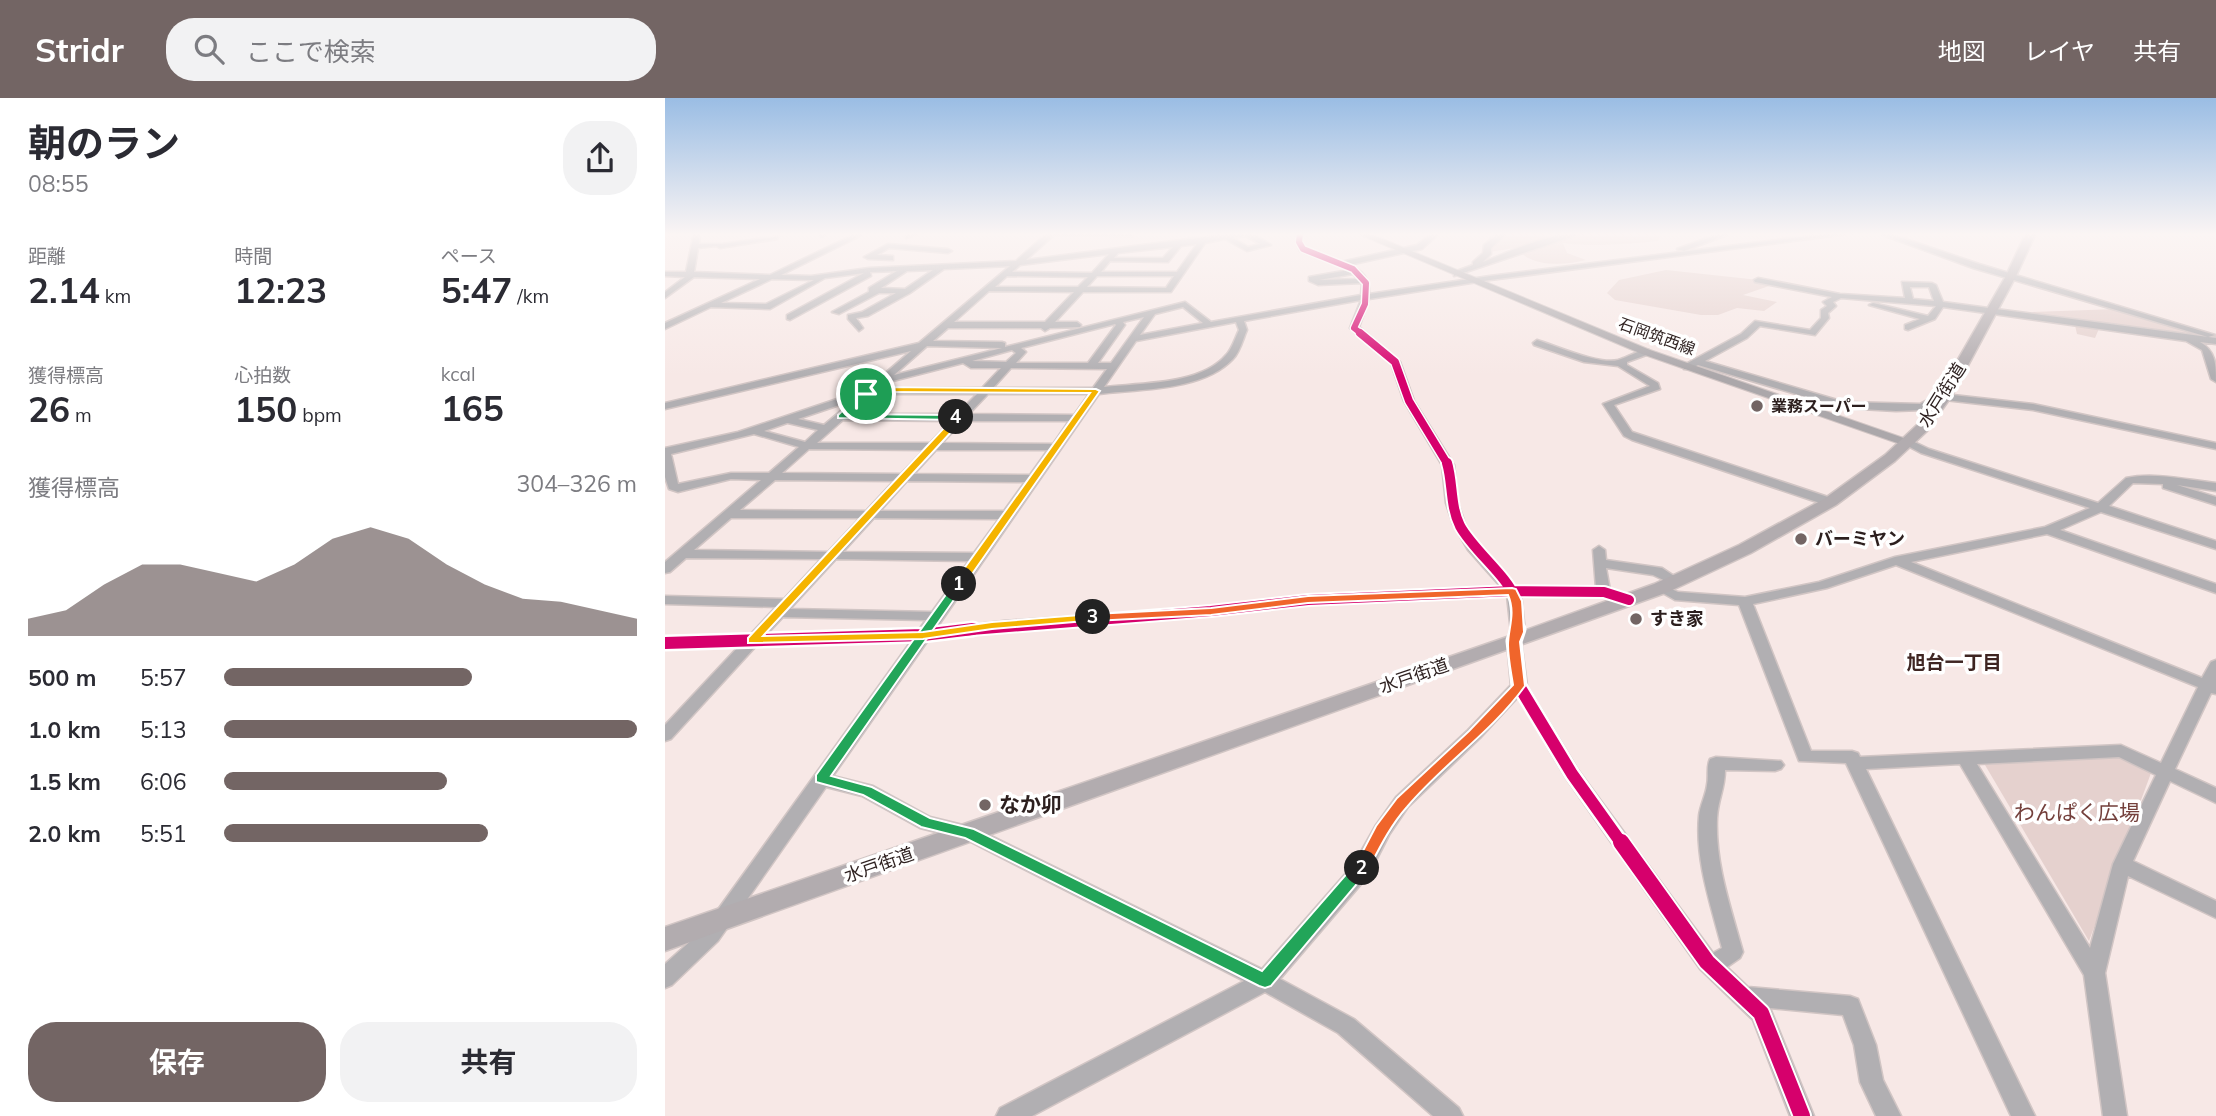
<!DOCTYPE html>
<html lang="ja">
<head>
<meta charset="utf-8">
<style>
	:root { --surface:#fff; --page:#f2f2f3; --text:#2b2b33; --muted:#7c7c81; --accent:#736564 }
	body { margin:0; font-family:Mulish,"Noto Sans JP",sans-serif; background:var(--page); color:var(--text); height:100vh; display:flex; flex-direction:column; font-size:26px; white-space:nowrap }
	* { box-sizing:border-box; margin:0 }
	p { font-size:23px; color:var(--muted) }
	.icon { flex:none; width:38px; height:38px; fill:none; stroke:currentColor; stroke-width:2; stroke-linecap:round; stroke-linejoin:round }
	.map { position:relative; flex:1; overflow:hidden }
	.details { display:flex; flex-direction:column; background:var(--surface); width:665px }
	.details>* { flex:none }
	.pin { position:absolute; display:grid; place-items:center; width:60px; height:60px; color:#fff; margin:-30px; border:4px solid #fff; border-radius:50%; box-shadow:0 2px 7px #0007 }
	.km { position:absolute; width:35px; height:35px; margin:-18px; border-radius:50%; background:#222; color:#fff; font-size:19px; line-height:35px; text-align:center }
	.round { display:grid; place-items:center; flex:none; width:74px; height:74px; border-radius:28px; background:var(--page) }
	.headline { display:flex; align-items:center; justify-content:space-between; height:119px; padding:0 28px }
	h1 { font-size:38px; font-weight:700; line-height:52px }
	.stats { display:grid; grid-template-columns:repeat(3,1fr); gap:10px; height:119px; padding:7px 28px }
	.stats div { display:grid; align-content:center }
	.stats b { font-size:35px; font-weight:700 }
	.stats small { font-size:19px; font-weight:400 }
	.stats p { font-size:19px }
	.chart { height:196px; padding:14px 28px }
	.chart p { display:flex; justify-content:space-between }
	.chart svg { width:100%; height:126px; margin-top:7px; fill:var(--accent); opacity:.7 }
	.action { display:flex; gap:14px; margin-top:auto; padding:14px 28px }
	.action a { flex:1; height:80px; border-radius:28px; background:var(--accent); color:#fff; font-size:28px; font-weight:700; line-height:80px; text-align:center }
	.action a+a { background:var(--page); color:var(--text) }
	ul { padding:0 28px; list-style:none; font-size:23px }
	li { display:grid; grid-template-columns:112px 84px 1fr; align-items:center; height:52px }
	li i { height:18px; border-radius:9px; background:var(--accent) }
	header { display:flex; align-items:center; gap:42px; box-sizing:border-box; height:98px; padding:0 35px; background:var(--accent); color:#fff }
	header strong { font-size:33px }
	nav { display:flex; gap:38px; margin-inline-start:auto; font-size:24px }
	.search { width:490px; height:63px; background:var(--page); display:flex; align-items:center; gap:18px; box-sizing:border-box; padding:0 24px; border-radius:28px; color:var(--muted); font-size:26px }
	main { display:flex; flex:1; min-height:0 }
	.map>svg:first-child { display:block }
</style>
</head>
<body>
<header>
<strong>Stridr</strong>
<div class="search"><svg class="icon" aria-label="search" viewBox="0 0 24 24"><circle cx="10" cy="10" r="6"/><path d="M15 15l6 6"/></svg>ここで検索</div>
<nav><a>地図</a><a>レイヤ</a><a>共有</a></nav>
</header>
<main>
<section class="details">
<div class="headline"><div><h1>朝のラン</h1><p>08:55</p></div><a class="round"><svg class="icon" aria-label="share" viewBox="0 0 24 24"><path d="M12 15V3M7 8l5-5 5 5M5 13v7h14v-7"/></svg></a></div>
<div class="stats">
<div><p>距離</p><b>2.14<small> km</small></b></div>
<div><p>時間</p><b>12:23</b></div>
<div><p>ペース</p><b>5:47<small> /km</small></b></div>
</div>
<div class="stats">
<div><p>獲得標高</p><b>26<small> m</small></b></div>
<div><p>心拍数</p><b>150<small> bpm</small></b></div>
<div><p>kcal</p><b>165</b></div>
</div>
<div class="chart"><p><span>獲得標高</span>304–326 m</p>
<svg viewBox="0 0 160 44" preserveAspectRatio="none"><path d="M0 44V38L10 35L20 26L30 19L40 19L50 22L60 25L70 19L80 10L90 6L100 10L110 19L120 26L130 31L140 32L150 35L160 38V44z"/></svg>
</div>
<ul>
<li><b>500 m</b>5:57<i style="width:60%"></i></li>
<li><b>1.0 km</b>5:13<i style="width:100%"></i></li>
<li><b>1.5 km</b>6:06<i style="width:54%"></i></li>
<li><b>2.0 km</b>5:51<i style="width:64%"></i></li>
</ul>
<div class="action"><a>保存</a><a>共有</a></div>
</section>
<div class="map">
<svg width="1551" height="1018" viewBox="0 0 1551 1018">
	<rect width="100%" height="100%" fill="#f7e8e6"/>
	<path fill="#e5d1ce" d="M826 135H990L995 138 993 143C961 146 930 149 898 145L902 155 921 162C897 168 868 169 850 150L824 154 820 147Z
		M1001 172 1094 182 1104 188 1078 197 1112 204 1099 213 1072 210 1053 217H1036L950 202 942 195 954 182Z
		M1452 211 1550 240 1551 241 1436 226 1430 240 1412 236 1409 223 1372 217 1367 214Z
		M1448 656 1486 675 1424 843 1320 667Z"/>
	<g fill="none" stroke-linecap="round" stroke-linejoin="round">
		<defs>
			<path id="minor" d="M29 135H35L34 146H57L114 138 112 141 55 150 51 148 33 150 29 174 105 177 192 135H201L116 177 146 178 204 170 351 163 382 135 470 136 467 138 389 137 361 162 570 135H587L606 147 582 153 560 141 540 145 506 194H418L390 224H412L416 227 415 229 385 230 380 233 376 230H283L268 243 337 244 340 245V249L520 204 546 224 696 197 697 185 653 187 644 183V179L684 172 635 153 631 144 632 135H638L637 144 641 150 676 164 752 147 767 135H775L757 151 684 167C697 172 705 181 704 196L825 178 1167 135H1190L825 182 704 201 694 229 735 264 749 303 789 367 793 405 800 426 813 447 851 489 931 490 928 452 934 448 940 452 941 462 997 470 1018 484 1011 488 988 477 941 470 945 492 969 499 971 502 969 505 964 506 938 498 856 497 860 534 856 543 862 588 913 672 1048 855 1057 850C1046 807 1030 763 1034 718 1035 707 1041 697 1042 687 1044 678 1041 669 1045 661L1051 659 1116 663 1119 667 1116 671 1110 673 1060 672C1060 691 1053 701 1052 720 1050 766 1066 810 1078 854L1075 860 1062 869 1083 889 1185 898 1193 901 1211 947 1218 982 1236 1018H1211L1195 984 1189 947 1178 917 1105 910 1149 1018H1125L1088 922 1035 871 901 680 853 599 815 640 743 709 724 737 703 778 615 881 689 921 794 1010 798 1018H768L673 935 600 894 367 1018H331L335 1010 579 883 300 741 255 730 197 698 161 689 53 843 7 887 0 890V866L39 831 247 542 92 547 6 641 0 643V627L75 547 0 550V540L84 538 111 509 0 506V498L119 501 156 461 21 460 5 474 0 475V464L96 382 66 381 13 394 4 391 0 379V350L73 334 202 291 246 253 0 311V305L254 245 345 168 279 171 245 195 203 218 191 220 198 230 194 233 183 221V217L197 214 231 195H214L174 216 167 214 204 194V190L232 173 205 174 206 178 125 222 122 221V217L199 175 160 180 105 211 46 209 0 231V225L95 181 29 179 0 200V194L20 179 0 178V174H21ZM580 138 595 146 583 149 568 140ZM532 146 512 174H436L445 163 503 164 516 148ZM508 149 498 160H449L453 155ZM444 156 427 175 347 174 355 167ZM268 172 240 191 216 190 242 173ZM688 176 693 181 654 182ZM342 178 423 179 413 189H330ZM432 178H509L501 190 422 189ZM107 181 149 182 101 206 56 205ZM324 193 409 194 380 224H289ZM696 202 685 230 726 265 739 303 777 367 781 405 788 426 803 452 836 489 643 498 546 509 339 523 271 531 434 296C475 291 538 293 568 261 575 254 578 241 582 232L579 223ZM518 209 538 225 475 237 490 216ZM479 219 446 265H433L460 227 458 224ZM571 224 574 232C570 240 567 251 561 257 536 287 475 285 439 289L471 243ZM450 226 451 227 423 265H351L361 254 356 250ZM262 248 337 250 229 277ZM347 252 351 255 341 264 307 263ZM298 265 306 270H336L317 290H214L220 285ZM346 270 442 271 428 290H328ZM208 296H312L292 316H185ZM323 296H424L409 317 304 316ZM189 302 159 327 133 321ZM178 322 286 323 265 345H152ZM298 323H404L388 346 277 345ZM122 325H123L153 332 140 344 99 333ZM89 336 134 349 104 375H66L13 386 6 356ZM144 351 259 352 236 376 117 375ZM271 352H383L365 377 249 376ZM110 382 229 383 201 413 75 412ZM242 383 360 384 339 413H215ZM66 420H195L163 454 29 452ZM209 420 334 421 309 455 178 454ZM171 461 304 463 267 514 125 511ZM842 497 846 534 842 543 846 587 803 632 731 699 711 727 689 766 597 871 310 730 265 719 208 688 168 678 264 541 339 531 546 517 643 506ZM118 519 261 522 253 533 101 537Z
				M152 135H159L160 137 157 139Z
				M246 135H256L241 140V138Z
				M834 135H842L826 150V156L818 164C849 152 884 135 918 135L789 178V174L808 167V164L818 155 819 147Z
				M1056 135H1067L1019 153 1012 151Z
				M1212 135H1223L1314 166 1550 237 1543 239 1308 170Z
				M223 146 283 151 287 153 283 155 224 150 212 157 228 158V162L203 161 199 159Z
				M1093 180 1175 196 1240 200 1237 184 1267 185 1271 187 1278 204 1551 240V246L1535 244C1551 253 1551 267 1551 284L1546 281 1537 252 1521 243 1278 209 1270 221 1243 232 1240 231V227L1255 221 1204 207 1208 205 1263 218 1271 208 1176 200 1168 204 1171 208 1163 215 1164 220 1150 237 1095 228 1082 240 1040 263 1179 304 1255 306 1264 301H1275V297L1279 296 1368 306 1551 345V351L1368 312 1280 302V306H1270L1257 312 1231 313 1178 310 1033 267 1025 271H1019V267L1076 236 1090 223 1145 232 1156 220V212L1162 208 1158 204 1167 199 1090 184 1089 182ZM1245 189H1264L1269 203 1248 201Z
				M872 242C892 248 934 267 953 262 963 259 973 252 984 252V256L962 264V267L993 285 995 291 949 307 967 334 1169 401 1171 404 1169 407H1161L967 342 959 338 938 306 985 288 953 268 919 264 869 247 868 245Z
				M1243 341 1264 351 1433 405 1461 380C1490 374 1522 382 1551 385V393L1512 387 1551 399V407L1498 390V386L1468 385 1444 408 1551 443V451L1436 414 1395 432 1551 486V495L1382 436 1246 464 1537 580 1546 564 1551 562V596L1546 595 1510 671 1551 690V705L1505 683 1468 763 1551 803V820L1463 778 1440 875 1462 1018H1438L1419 877 1295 666 1201 671 1370 1018H1346L1181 665 1134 663 1074 507 1010 502 989 490 996 486 1013 494 1080 499 1154 484 1230 459 1380 429 1425 410 1256 355 1239 346V342ZM1231 467 1533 589 1496 665 1456 647 1195 659 1193 655 1187 653H1146L1088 506 1162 490ZM1454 659 1491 677 1448 766 1425 850 1312 666Z"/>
			<path id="major" d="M691 135H703L985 252 1250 344 1243 348 1238 347 977 256Z"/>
			<path id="highway" d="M1361 135H1371L1351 178 1286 299 1262 333 1230 363 1171 407 1086 455 1003 494 0 853V829L842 539 989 486 1074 447 1159 401 1220 357 1252 327 1272 298 1341 178Z"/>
		</defs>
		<use href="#minor" stroke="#d1c5c4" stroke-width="3"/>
		<use href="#major" stroke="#d1c5c4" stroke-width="2"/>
		<use href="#highway" stroke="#d1c5c4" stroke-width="3"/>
		<use href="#minor" fill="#b1afb2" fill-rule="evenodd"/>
		<use href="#major" fill="#aba7aa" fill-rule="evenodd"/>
		<use href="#highway" fill="#b2acaf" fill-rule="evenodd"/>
		<defs>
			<path id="cycleway-far4" d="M635 135 634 144 638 151 688 171 701 185 700 206 689 230 698 237"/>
			<path id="cycleway-far3" d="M695 235 730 264 744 303 783 367"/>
			<path id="cycleway-far2" d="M782 365C788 385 785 408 795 428 808 452 843 479 850 500 853 510 852 522 853 533
				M294 533 546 513 643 502 847 493 939 494 964 502"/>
			<path id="cycleway-far1" d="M853 531 849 543 854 588 907 676 957 746
				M0 545 258 537 308 531"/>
			<path id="cycleway" d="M956 744 1042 864 1096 915 1137 1018"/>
		</defs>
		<use href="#cycleway-far4" stroke="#fff" stroke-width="9"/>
		<use href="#cycleway-far3" stroke="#fff" stroke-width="11"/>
		<use href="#cycleway-far2" stroke="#fff" stroke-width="14"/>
		<use href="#cycleway-far1" stroke="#fff" stroke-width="17"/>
		<use href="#cycleway" stroke="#fff" stroke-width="20"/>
		<use href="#cycleway-far4" stroke="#d6006c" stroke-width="6"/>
		<use href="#cycleway-far3" stroke="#d6006c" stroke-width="8"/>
		<use href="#cycleway-far2" stroke="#d6006c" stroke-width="10"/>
		<use href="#cycleway-far1" stroke="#d6006c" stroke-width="12"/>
		<use href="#cycleway" stroke="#d6006c" stroke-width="16"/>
	</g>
	<linearGradient id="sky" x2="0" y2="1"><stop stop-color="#9abde4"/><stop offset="0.49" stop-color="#fbf5f4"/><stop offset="1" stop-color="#fbf5f4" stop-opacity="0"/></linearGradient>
	<rect width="1551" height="278" fill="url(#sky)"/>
	<path fill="#f5b400" stroke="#fff" stroke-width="2" d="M217 289 431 291 435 293 298 489 294 490 288 486 425 295 217 294 201 298 197 296 202 291Z"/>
	<path fill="#22a559" stroke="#fff" stroke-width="2" d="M294 483 300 486 166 678 207 689 265 720 309 731 597 873 691 765H702L705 770 702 774 606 888 600 890 594 888 300 740 256 729 198 697 151 684V677L290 484Z"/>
	<path fill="#f0652b" stroke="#fff" stroke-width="2" d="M847 490 851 491 857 503 859 534 855 544 860 588C827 634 778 666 742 709 725 728 714 751 702 774L697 776 689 770 711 728 732 700 804 633 848 587C846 574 843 560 843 547 843 530 851 516 843 497L643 505 546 517 428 523 423 519 428 516 546 510 643 498Z"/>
	<path fill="#f5b400" stroke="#fff" stroke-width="2" d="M291 317 300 319 98 538 258 534 327 524 428 516 434 519 432 522 327 531 258 541 83 545V540Z"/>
	<path fill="#22a559" stroke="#fff" stroke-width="2" d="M198 294 205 296 183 316 291 317 296 319 291 322 173 320V317Z"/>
	<g fill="#736564" stroke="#fff" stroke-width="2.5">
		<circle cx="1092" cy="308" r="7"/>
		<circle cx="1136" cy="441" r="7"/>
		<circle cx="971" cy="521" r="7"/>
		<circle cx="320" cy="707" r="7"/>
	</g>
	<g text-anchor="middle" stroke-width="7" stroke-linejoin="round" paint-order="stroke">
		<g font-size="16" fill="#2c1f1e" stroke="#fff">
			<text transform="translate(992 238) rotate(20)" y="6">石岡筑西線</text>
		</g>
		<g font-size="16" font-weight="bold" fill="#2c1f1e" stroke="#fff" text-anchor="start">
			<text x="1106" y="314">業務スーパー</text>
		</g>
		<g font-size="18" fill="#2c1f1e" stroke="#fff">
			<text transform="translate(1277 297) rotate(-58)" y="6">水戸街道</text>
			<text transform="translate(749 578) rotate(-19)" y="6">水戸街道</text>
			<text transform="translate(214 767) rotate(-19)" y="6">水戸街道</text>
		</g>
		<g font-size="18" font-weight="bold" fill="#2c1f1e" stroke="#fff" text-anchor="start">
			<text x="1150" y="447">バーミヤン</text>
			<text x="985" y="527">すき家</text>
		</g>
		<g font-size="19" font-weight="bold" fill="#3e2522" stroke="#fff">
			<text x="1289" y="571">旭台一丁目</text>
		</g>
		<g font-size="21" font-weight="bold" fill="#2c1f1e" stroke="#fff" text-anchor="start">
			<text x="334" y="714">なか卯</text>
		</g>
		<g font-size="21" fill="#74403c" stroke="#fff">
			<text x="1412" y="722">わんぱく広場</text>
		</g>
	</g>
</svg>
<div class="pin" style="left:201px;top:296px;background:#1e9e55"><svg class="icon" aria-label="arrive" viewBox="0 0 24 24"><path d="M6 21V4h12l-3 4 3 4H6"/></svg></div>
<b class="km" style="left:294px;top:486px">1</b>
<b class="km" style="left:697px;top:770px">2</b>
<b class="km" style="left:428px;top:519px">3</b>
<b class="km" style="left:291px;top:319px">4</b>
</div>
</main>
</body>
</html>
